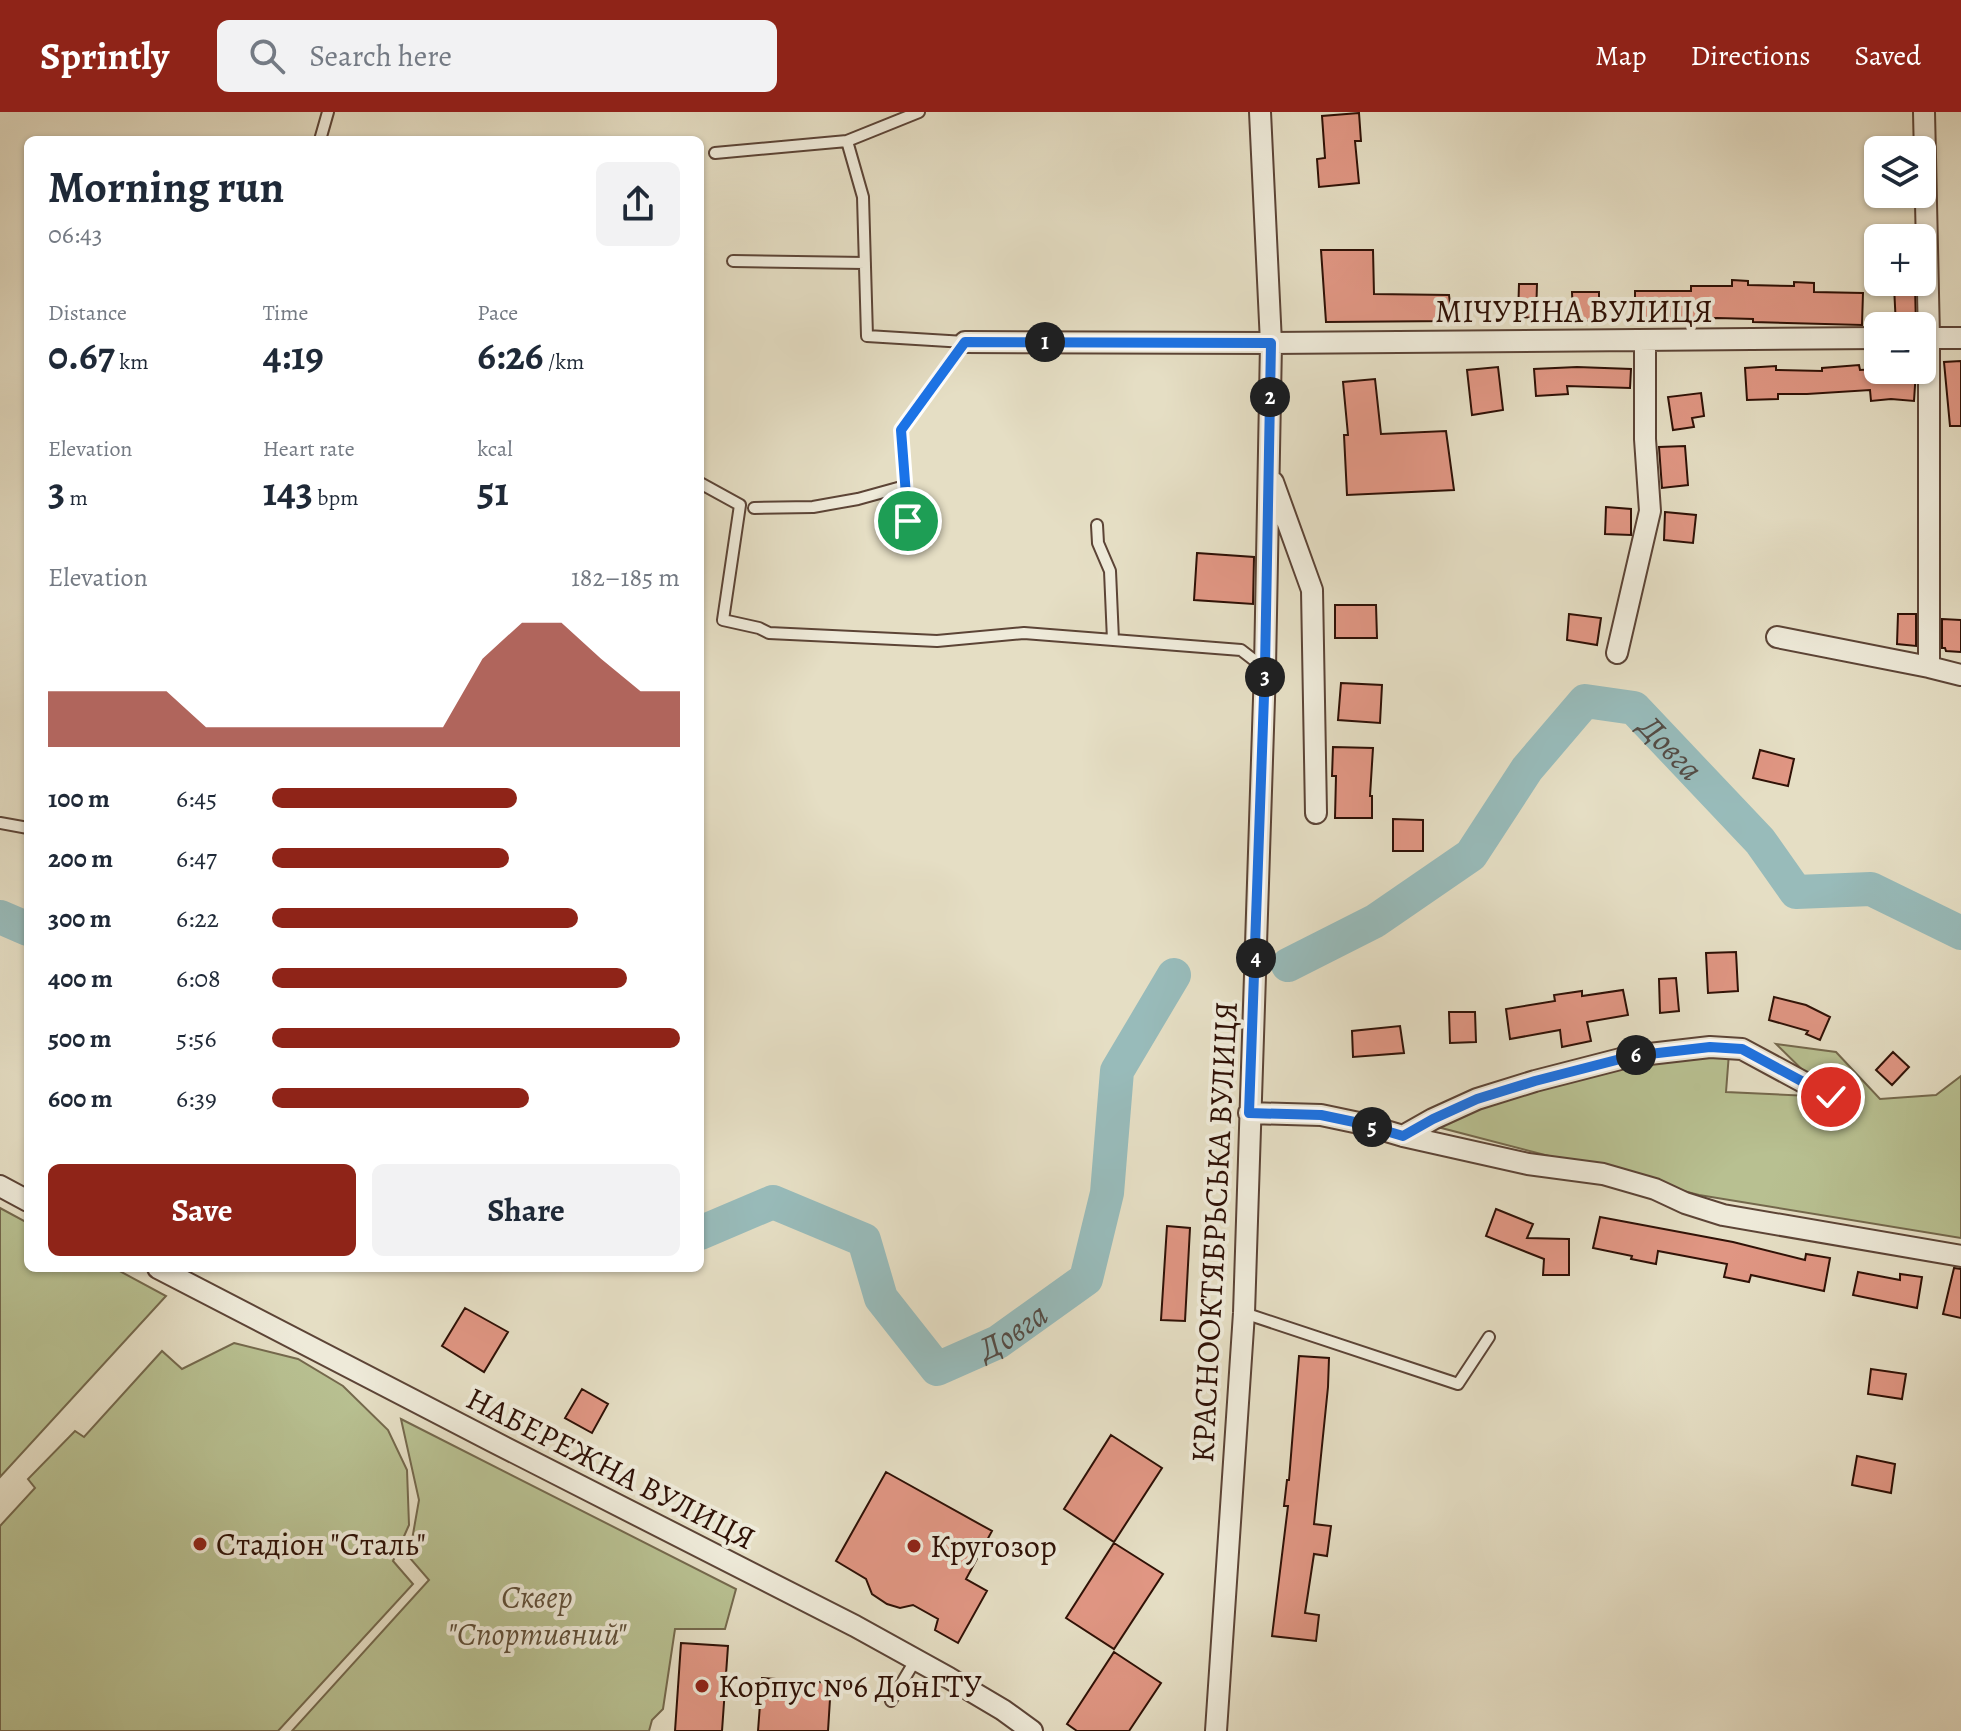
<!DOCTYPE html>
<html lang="en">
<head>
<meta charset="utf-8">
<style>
	:root { --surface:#fff; --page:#f2f2f3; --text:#1f2937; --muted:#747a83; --accent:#8f2418 }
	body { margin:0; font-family:Alegreya,serif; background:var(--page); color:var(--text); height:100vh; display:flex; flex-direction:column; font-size:30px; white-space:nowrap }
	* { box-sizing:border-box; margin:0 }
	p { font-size:26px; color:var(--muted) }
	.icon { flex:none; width:44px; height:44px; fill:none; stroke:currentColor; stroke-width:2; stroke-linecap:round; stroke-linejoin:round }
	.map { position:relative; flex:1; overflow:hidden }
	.panel { position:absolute; left:24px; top:24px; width:680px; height:1136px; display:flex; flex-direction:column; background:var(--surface); border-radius:12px; box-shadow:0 2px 6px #0004 }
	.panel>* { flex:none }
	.tools { position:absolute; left:1864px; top:24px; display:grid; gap:16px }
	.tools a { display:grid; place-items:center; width:72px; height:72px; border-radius:12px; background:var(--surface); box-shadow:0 2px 6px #0004; font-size:40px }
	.pin { position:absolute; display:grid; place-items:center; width:68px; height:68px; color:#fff; margin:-34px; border:4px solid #fff; border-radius:50%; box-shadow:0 2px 8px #0007 }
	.km { position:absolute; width:40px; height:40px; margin:-20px; border-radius:50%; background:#222; color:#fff; font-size:22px; line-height:40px; text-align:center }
	.round { display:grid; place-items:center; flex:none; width:84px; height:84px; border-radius:12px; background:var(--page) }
	.headline { display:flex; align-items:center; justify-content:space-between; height:136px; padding:0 24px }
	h1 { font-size:44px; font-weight:700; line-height:60px }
	.figures { display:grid; grid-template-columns:repeat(3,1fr); gap:12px; height:136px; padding:8px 24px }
	.figures div { display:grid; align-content:center }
	.figures b { font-size:40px; font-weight:700 }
	.figures small { font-size:22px; font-weight:400 }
	.figures p { font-size:22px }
	.chart { height:224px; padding:16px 24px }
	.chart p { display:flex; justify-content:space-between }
	.chart svg { width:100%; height:144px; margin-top:8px; fill:var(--accent); opacity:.7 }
	.button { display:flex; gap:16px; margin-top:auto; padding:16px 24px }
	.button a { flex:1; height:92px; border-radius:12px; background:var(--accent); color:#fff; font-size:32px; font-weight:700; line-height:92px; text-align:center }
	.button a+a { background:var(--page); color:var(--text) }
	ul { padding:0 24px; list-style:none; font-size:26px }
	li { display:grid; grid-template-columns:128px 96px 1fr; align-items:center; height:60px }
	li i { height:20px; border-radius:10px; background:var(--accent) }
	header { display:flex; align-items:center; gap:48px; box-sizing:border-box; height:112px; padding:0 40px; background:var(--accent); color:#fff }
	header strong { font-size:38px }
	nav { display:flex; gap:44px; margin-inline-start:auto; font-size:28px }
	.search { width:560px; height:72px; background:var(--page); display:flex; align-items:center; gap:20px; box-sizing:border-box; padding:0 28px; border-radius:12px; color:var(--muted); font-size:30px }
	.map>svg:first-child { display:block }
</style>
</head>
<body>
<header>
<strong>Sprintly</strong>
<div class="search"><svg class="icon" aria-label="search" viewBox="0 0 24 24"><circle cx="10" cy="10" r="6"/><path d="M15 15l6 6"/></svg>Search here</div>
<nav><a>Map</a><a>Directions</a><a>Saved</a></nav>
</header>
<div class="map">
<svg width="1961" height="1619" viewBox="0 0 1961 1619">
	<rect width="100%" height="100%" fill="#e5dec4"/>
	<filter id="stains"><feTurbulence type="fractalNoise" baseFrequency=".0025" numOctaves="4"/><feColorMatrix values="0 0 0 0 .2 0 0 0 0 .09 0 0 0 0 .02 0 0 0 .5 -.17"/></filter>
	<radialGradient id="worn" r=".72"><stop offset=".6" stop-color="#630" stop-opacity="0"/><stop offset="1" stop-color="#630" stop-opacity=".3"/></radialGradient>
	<path fill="#b8c091" stroke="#74684c" stroke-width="2" d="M1776 932 1836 940 1880 987 1936 983 1961 964V1126L1699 1083 1430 1013 1568 965 1645 948 1729 941 1726 980 1830 985Z
		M0 1096 28 1111V1156H114L166 1184 0 1365Z
		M234 1231 298 1247 343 1274 388 1318 407 1358 409 1413 393 1449 413 1472 278 1619H0V1414L35 1376 28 1367 75 1319 84 1325 162 1239 182 1257Z
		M401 1307 736 1477 725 1517H675L663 1597 652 1608 649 1619H292L429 1468 409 1445 419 1388Z"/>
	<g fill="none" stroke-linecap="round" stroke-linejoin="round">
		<g stroke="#98bbba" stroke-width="34">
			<path d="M0 805 28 817"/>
			<path id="s1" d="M1288 853 1375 809 1471 743 1527 657 1585 589 1634 596 1760 729 1796 780 1871 777 1961 821"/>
			<path id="s2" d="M700 1121 773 1090 864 1128 881 1186 937 1257 998 1230 1086 1167 1107 1081 1117 959 1174 863"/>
		</g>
	</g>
	<path fill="#e09683" stroke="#2f1106" stroke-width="2" d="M1359 1 1361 29H1355L1359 71 1319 75 1317 47 1325 46 1322 4Z
		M1321 138H1373L1374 182 1449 183 1452 209 1326 210Z
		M1732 168 1748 169V173L1794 174V170L1814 171V180L1863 181 1862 213 1753 210V207L1717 206 1635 209V179H1691V174H1732Z
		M1519 172H1537L1536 206 1518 205Z
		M1894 174H1915L1916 214H1896Z
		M1572 180H1599V209H1573Z
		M1961 249V314H1950L1944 250Z
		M1859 253 1860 258 1878 257 1916 258 1914 289 1891 287 1871 289 1870 278 1807 282H1778V287L1747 288 1745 256 1776 254V258L1822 259V256Z
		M1498 255 1503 298 1472 303 1467 258Z
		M1577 255 1631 257 1630 276 1567 274 1568 282 1536 284 1534 257Z
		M1375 267 1381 322 1446 319 1454 378 1347 383 1344 323H1348L1343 270Z
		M1701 281 1704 304 1692 306 1694 315 1673 318 1668 285Z
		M1685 334 1688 373 1662 376 1659 335Z
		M1606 395 1631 397V423L1605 422Z
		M1665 400 1696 403 1693 431 1664 428Z
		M1197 441 1254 445 1253 492 1194 488Z
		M1335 493H1376L1377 526H1335Z
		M1569 502 1601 506 1597 533 1567 528Z
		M1898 502H1916V534L1897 532Z
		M1942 507 1961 508V540L1946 539 1945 536H1942Z
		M1341 571 1382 573 1380 611 1338 608Z
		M1333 635 1373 636 1370 684H1372V706H1335L1336 664H1332Z
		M1760 638 1794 647 1788 674 1753 666Z
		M1393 707 1423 708V739H1393Z
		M1736 840 1738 879 1708 881 1706 841Z
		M1676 866 1679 899 1660 901 1659 867Z
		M1623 878 1628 903 1587 910 1591 929 1562 935 1560 918 1510 927 1506 897 1555 889 1554 883 1582 879V884Z
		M1774 885 1806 893 1830 905 1820 928 1806 922 1808 919 1769 908Z
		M1449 900H1475L1476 930 1450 931Z
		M1400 914 1404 941 1353 945 1352 919Z
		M1893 940 1909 955 1892 973 1876 958Z
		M1496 1097 1533 1112 1527 1126 1569 1127V1163H1543L1544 1147 1486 1124Z
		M1600 1105 1733 1130 1805 1148 1806 1142 1830 1146 1824 1179 1751 1163 1749 1170 1724 1165 1727 1152 1658 1139 1656 1152 1631 1147 1632 1144 1593 1136Z
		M1167 1114 1190 1116 1185 1209 1161 1208Z
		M1954 1156 1961 1157V1206L1943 1202Z
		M1858 1160 1900 1168V1162L1922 1165 1917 1196 1853 1183Z
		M465 1196 508 1220 484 1260 442 1234Z
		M1299 1244 1329 1246 1328 1275 1314 1412 1331 1414 1327 1444 1314 1442 1305 1501 1319 1503 1316 1529 1272 1524 1288 1394H1284L1287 1368H1289Z
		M1871 1257 1906 1262 1902 1287 1868 1282Z
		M582 1277 608 1292 592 1321 565 1306Z
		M1111 1323 1162 1356 1114 1430 1064 1397Z
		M1857 1344 1895 1352 1891 1381 1852 1373Z
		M886 1360 992 1419 966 1467 987 1479 958 1531 935 1518 938 1507 913 1493 900 1496 887 1492 872 1482 866 1467 836 1449Z
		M1114 1431 1163 1462 1114 1537 1066 1506Z
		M681 1531 728 1534 722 1619H675Z
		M1114 1540 1161 1571 1129 1619H1077L1067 1612Z
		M762 1566 831 1571 828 1619H758Z"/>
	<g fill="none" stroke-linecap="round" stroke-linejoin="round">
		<defs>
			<path id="lane" d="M320 28 328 0
				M847 29 863 85 867 224 965 230
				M715 41 847 29 919 0
				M733 149 865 151
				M700 371 740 393 723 508 759 516 769 521 937 529 1024 521 1241 538 1263 555
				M754 396 813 395 858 387 905 374
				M908 409 901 318 965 230
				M1097 413 1098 431 1110 459 1113 528
				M0 711 28 716
				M1244 1201 1458 1272 1489 1225
				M891 1589 916 1547"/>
			<path id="street" d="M1924 0 1929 226V555L1961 563
				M1922 226H1961
				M965 230 1271 231 1878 226
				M1273 370 1312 478 1316 701
				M1777 525 1929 555
				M1617 541 1650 399 1645 327V228
				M1249 1001 1321 1003 1359 1011 1403 1024 1528 1052 1603 1062 1655 1077 1685 1091 1723 1103 1961 1144
				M1403 1024 1433 1007 1477 987 1535 969 1632 944 1710 935 1742 937 1831 985
				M0 1074 28 1089
				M158 1156 492 1329 855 1514 949 1566 1003 1598 1032 1619
				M1216 1619 1244 1201 1265 556 1271 231 1260 0"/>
		</defs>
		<use href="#lane" stroke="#5c4436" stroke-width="14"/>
		<use href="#street" stroke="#5c4436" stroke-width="24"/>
		<use href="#lane" stroke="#eeead9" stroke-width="10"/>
		<use href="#street" stroke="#eeead9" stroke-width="20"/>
	</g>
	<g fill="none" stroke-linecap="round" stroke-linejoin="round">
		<defs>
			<path id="route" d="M908 409 901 318 965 230 1271 231 1265 556 1249 1001 1321 1003 1359 1011 1403 1024 1433 1007 1477 987 1535 969 1632 944 1710 935 1742 937 1831 985"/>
		</defs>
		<use href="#route" stroke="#fff" stroke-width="16"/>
		<use href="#route" stroke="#1a73e8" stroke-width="10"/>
	</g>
	<g fill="#8f2418" stroke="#eeead9" stroke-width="3">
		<circle cx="200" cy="1432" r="8"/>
		<circle cx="914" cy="1434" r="8"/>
		<circle cx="702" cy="1574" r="8"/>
	</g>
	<g text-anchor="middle" stroke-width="8" stroke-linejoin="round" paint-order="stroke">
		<g font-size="32" fill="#2f1106" stroke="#eeead9">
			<text x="1574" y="210">МІЧУРІНА ВУЛИЦЯ</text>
			<text transform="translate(1214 1120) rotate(-87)" y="11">КРАСНООКТЯБРЬСЬКА ВУЛИЦЯ</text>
			<text transform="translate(611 1356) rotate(27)" y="11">НАБЕРЕЖНА ВУЛИЦЯ</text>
		</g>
		<g font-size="32" fill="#2f1106" stroke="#eeead9" text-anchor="start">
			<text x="216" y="1443">Стадіон "Сталь"</text>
			<text x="930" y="1445">Кругозор</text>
			<text x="718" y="1585">Корпус №6 ДонГТУ</text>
		</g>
		<g font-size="32" font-style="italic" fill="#5f4e37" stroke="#eeead9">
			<text x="537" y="1496">Сквер<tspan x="537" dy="37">"Спортивний"</tspan></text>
		</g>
		<g font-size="34" font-style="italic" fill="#544c45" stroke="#eeead9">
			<text dy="12" stroke="none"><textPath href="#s1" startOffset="510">Довга</textPath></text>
			<text dy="12" stroke="none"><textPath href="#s2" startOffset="414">Довга</textPath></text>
		</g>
	</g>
	<rect width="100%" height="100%" filter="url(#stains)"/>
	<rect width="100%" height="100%" fill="url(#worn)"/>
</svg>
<div class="tools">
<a><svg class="icon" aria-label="layers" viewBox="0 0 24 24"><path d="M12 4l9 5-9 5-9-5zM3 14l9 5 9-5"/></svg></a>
<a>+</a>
<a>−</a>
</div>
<div class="pin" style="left:908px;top:409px;background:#1e9e55"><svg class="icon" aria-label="arrive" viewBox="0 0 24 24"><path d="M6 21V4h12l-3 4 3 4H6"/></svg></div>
<div class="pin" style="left:1831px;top:985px;background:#d93025"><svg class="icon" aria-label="check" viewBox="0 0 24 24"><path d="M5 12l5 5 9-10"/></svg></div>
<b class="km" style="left:1045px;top:230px">1</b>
<b class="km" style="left:1270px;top:285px">2</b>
<b class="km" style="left:1265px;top:565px">3</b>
<b class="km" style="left:1256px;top:846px">4</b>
<b class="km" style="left:1372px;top:1015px">5</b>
<b class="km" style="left:1636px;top:943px">6</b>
<section class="panel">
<div class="headline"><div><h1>Morning run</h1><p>06:43</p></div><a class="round"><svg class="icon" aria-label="share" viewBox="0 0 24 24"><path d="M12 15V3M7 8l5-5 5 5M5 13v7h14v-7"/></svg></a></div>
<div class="figures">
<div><p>Distance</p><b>0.67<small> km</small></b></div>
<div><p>Time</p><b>4:19</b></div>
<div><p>Pace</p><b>6:26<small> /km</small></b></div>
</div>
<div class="figures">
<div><p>Elevation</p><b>3<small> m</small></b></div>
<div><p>Heart rate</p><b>143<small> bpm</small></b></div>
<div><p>kcal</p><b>51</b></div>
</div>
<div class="chart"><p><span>Elevation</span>182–185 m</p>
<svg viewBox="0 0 160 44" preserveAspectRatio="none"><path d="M0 44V27L10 27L20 27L30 27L40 38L50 38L60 38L70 38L80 38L90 38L100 38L110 17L120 6L130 6L140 17L150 27L160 27V44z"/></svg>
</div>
<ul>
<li><b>100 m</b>6:45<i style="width:60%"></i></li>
<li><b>200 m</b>6:47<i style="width:58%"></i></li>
<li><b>300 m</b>6:22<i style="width:75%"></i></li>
<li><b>400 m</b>6:08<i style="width:87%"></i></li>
<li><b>500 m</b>5:56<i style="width:100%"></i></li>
<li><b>600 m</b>6:39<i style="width:63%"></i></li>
</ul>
<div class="button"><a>Save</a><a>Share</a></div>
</section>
</div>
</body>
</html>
